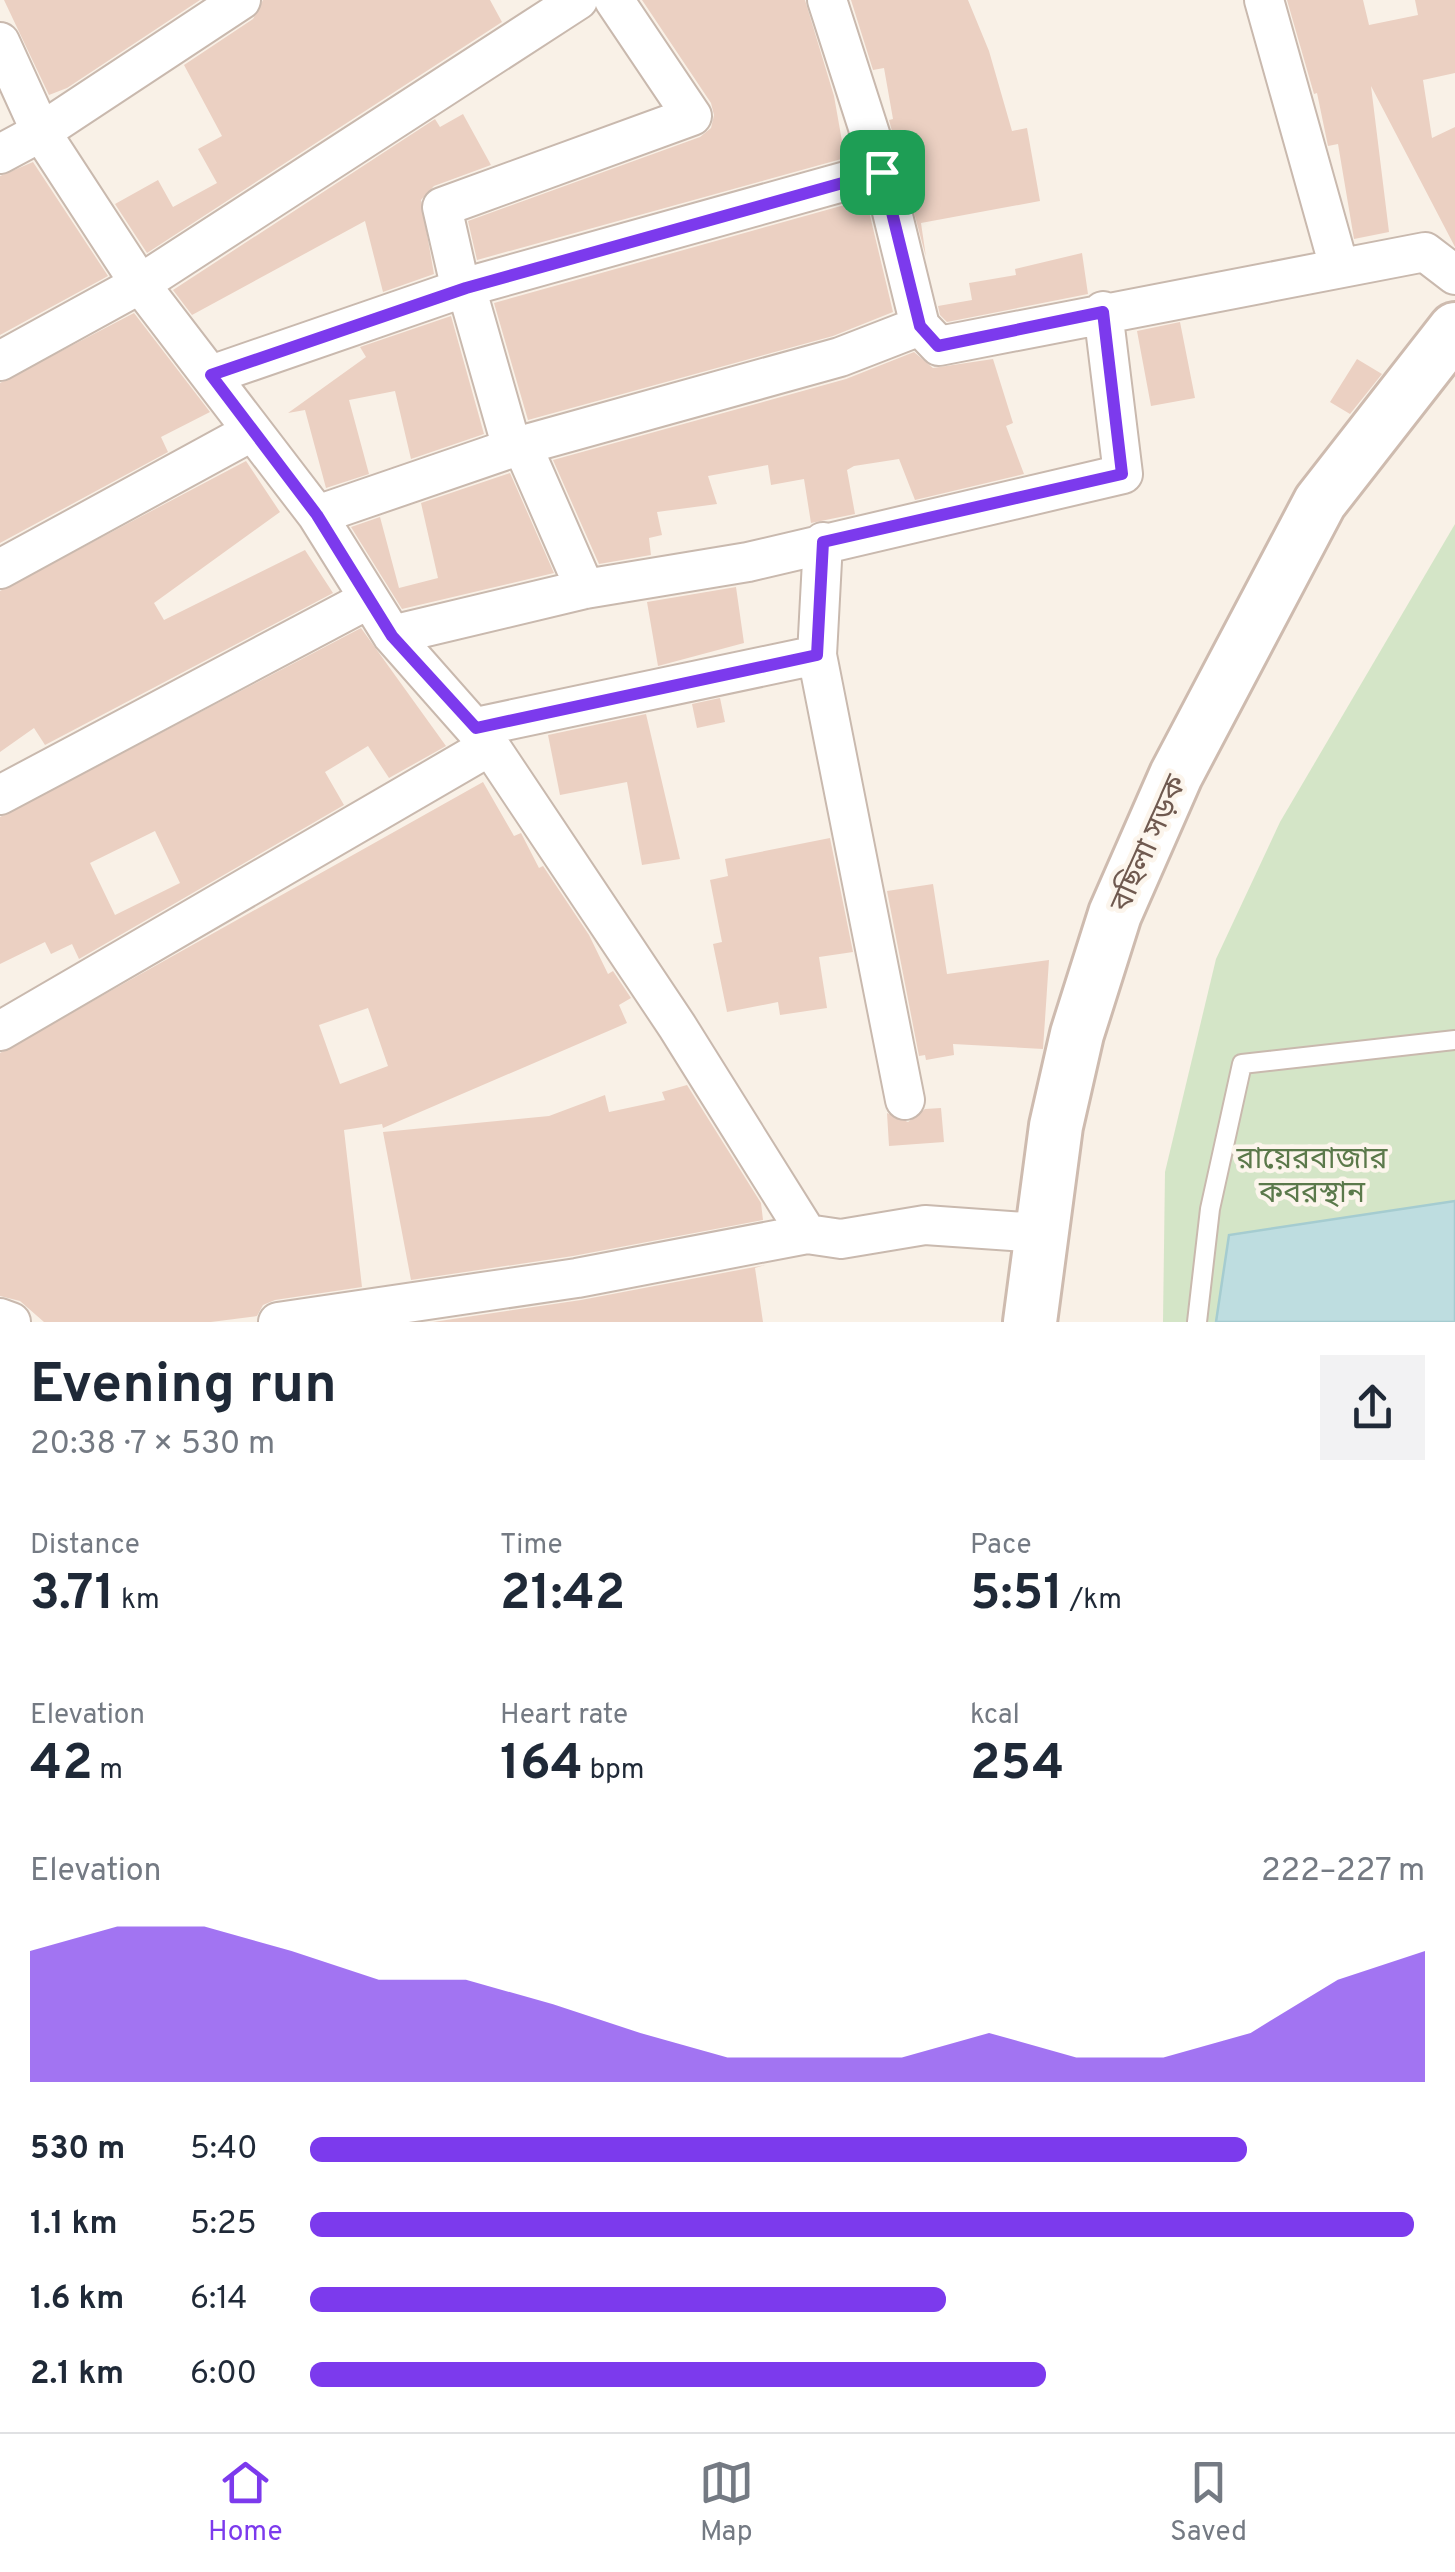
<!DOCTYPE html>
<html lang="en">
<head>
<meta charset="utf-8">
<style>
	:root { --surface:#fff; --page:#f2f2f3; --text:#1f2937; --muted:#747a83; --line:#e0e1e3; --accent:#7c3aed }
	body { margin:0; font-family:Overpass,"Noto Sans Bengali",sans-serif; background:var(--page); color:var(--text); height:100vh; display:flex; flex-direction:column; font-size:38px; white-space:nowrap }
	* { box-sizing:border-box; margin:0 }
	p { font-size:32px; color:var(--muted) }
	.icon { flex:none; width:55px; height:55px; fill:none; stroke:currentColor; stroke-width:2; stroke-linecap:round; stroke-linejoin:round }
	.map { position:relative; height:1322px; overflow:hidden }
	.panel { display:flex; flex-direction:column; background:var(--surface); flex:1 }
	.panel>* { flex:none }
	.pin { position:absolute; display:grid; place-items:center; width:85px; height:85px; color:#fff; margin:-42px; border-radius:20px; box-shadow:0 5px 15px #0006 }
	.round { display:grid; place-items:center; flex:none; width:105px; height:105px; border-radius:0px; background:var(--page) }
	.overview { display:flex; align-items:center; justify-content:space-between; height:170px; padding:0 30px }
	h1 { font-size:55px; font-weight:700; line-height:75px }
	.metrics { display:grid; grid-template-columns:repeat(3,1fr); gap:15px; height:170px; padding:10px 30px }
	.metrics div { display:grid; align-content:center }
	.metrics b { font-size:50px; font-weight:700 }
	.metrics small { font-size:28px; font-weight:400 }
	.metrics p { font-size:28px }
	.chart { height:280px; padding:20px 30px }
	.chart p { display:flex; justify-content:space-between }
	.chart svg { width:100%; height:180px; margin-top:10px; fill:var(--accent); opacity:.7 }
	ul { padding:0 30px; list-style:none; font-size:32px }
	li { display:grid; grid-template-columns:160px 120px 1fr; align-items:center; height:75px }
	li i { height:25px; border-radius:12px; background:var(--accent) }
	.dock { display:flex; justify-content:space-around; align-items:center; height:140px; border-top:2px solid var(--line); background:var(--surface); font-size:28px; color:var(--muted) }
	.dock a { display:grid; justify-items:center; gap:5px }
	.dock .on { color:var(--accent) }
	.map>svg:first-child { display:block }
</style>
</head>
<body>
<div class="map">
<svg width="1455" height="1322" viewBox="0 0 1455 1322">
	<rect width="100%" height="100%" fill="#f9f1e7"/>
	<path fill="#d4e5c7" d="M1455 524V1322H1163L1165 1172 1216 959 1280 822Z"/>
	<path fill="#bedde0" stroke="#a5ccd0" stroke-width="2.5" d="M1455 1201V1322H1216L1229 1235Z"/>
	<path fill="#ebd0c2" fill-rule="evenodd" d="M4 0H200L67 88 49 95Z
		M263 0H490L502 22 147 253 115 204 158 180 173 207 217 183 198 149 222 136 184 65 253 19Z
		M642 0H805L834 96 845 158 477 260 468 221 700 137 711 128 714 115 711 103Z
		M851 0H968L989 51 1012 131 1027 128 1040 201 921 223 926 257 889 120 893 119 884 68 873 70Z
		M1287 0H1363L1369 25 1418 15 1415 0H1455V73L1423 80 1432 138 1455 127V247L1371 86 1389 232 1354 239 1338 144 1328 146 1317 93 1314 94Z
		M463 114 491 165 434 186 421 200 434 274 383 292 365 221 192 315 173 290 435 119 440 127Z
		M33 162 108 276 0 335V176Z
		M866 199 893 312 833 336 528 420 494 303Z
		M1082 253 1088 294 947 322 940 315 938 306 972 300 969 283 1016 275 1015 269Z
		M134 313 210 412 161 437 168 452 0 543V383Z
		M451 316 484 434 411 459 395 391 349 400 369 474 326 488 305 410 288 413 366 357 360 347Z
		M1180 322 1195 398 1151 406 1137 331Z
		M914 352 933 368 993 359 1013 423 1006 426 1024 474 915 500 899 459 854 466 847 470 855 514 811 523 804 479 771 485 768 465 708 476 717 504 657 512 662 535 649 538 651 555 599 564 553 460 846 379Z
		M1357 359 1382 374 1350 414 1330 402Z
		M246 461 280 512 154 603 164 620 305 550 333 593 45 745 34 728 0 752V591Z
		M510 473 554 573 402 609 351 527 380 517 399 588 438 578 421 503Z
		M736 587 744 643 658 666 647 602Z
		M361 628 446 746 389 778 368 746 325 772 344 805 79 959 72 944 51 954 45 942 0 964V817ZM155 831 180 883 115 915 90 863Z
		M720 698 725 722 697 728 692 704Z
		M646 714 680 859 642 865 627 782 560 795 548 735Z
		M483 782 514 836 521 833 539 868 543 866 589 935 608 974 613 971 631 998 619 1005 627 1023 383 1128 382 1124 344 1130 362 1287 275 1300 263 1305 257 1316 211 1322H44L20 1301 0 1296V1053ZM368 1008 388 1066 340 1084 319 1025Z
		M830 838 853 952 819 957 827 1008 780 1015 778 1002 727 1012 713 944 722 942 710 880 728 876 725 859Z
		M933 884 947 974 1049 960 1043 1049 953 1044 954 1055 926 1060 925 1055 919 1056 887 891Z
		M687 1085 761 1203 763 1220 573 1256 411 1280 383 1132 549 1116 605 1095 609 1112 665 1100 662 1092Z
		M941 1108 944 1142 889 1146 887 1113 908 1122 925 1109Z
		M765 1265 755 1268 763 1322H433L581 1300Z"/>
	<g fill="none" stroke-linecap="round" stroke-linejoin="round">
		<defs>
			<path id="service" d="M1197 1322 1210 1209 1242 1064 1455 1040"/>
			<path id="minor" d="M827 0 882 171 920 326 939 346 1425 252 1455 275
				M1264 0 1339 267
				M0 42 41 132 140 284 317 515 392 635 490 746 677 1026 807 1234 841 1239 925 1225 1039 1233
				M0 154 41 132 241 0
				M0 361 140 284 578 0
				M211 375 466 287 882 171
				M522 445 585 589
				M512 448 466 287 458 277 442 207 692 116 614 0
				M317 515 512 448 840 357 920 326
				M823 542 817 655 905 1100
				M0 569 251 432
				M392 635 585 589 748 562 1123 474 1103 311
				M476 727 817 655
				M0 795 369 599
				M0 1031 490 746
				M0 1318 11 1322
				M278 1322 577 1278 807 1234"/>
			<path id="secondary" d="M1030 1322 1056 1126 1077 1034 1115 914 1176 775 1320 502 1455 329"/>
		</defs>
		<use href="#service" stroke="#c9b9ae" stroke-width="22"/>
		<use href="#minor" stroke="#c9b9ae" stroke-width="42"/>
		<use href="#secondary" stroke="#cebbaf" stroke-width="58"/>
		<use href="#service" stroke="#fff" stroke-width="18"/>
		<use href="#minor" stroke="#fff" stroke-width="38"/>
		<use href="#secondary" stroke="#fff" stroke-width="52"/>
	</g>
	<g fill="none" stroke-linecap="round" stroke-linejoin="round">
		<defs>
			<path id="route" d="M882 172 920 326 938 346 1103 312 1122 474 823 542 817 655 476 728 392 636 317 515 211 375 466 288Z"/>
		</defs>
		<use href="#route" stroke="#fff" stroke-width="20"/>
		<use href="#route" stroke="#7c3aed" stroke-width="12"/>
	</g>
	<g text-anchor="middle" stroke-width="9" stroke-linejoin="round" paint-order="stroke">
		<g font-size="30" fill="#6f594f" stroke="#fcf5ec">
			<text transform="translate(1148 843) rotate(-66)" y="10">বছিলা সড়ক</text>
		</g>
		<g font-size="30" fill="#5b794b" stroke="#fcf5ec">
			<text x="1312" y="1168">রায়েরবাজার<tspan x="1312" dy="34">কবরস্থান</tspan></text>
		</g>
	</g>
</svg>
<div class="pin" style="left:882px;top:172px;background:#1e9e55"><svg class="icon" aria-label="arrive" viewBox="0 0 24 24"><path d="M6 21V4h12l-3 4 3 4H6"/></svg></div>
</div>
<section class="panel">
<div class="overview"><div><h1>Evening run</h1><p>20:38 · 7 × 530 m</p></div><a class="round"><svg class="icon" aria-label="share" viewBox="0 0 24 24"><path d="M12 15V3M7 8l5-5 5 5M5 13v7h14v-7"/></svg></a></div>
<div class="metrics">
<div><p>Distance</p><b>3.71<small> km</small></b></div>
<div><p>Time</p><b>21:42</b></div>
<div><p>Pace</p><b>5:51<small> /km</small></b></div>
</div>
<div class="metrics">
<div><p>Elevation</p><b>42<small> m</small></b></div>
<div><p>Heart rate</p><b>164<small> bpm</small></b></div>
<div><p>kcal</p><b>254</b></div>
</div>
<div class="chart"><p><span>Elevation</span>222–227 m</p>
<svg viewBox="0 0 160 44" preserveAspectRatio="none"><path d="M0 44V12L10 6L20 6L30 12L40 19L50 19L60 25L70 32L80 38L90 38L100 38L110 32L120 38L130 38L140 32L150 19L160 12V44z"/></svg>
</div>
<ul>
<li><b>530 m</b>5:40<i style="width:84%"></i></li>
<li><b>1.1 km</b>5:25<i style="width:99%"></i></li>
<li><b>1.6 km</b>6:14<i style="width:57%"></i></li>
<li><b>2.1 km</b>6:00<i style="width:66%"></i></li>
</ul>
</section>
<nav class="dock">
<a class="on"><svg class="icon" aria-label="home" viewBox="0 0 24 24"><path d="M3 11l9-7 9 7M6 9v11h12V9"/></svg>Home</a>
<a><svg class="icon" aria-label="map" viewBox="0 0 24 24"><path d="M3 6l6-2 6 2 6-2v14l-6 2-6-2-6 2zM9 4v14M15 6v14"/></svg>Map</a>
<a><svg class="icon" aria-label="saved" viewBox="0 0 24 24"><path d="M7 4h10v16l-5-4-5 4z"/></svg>Saved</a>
</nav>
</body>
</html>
